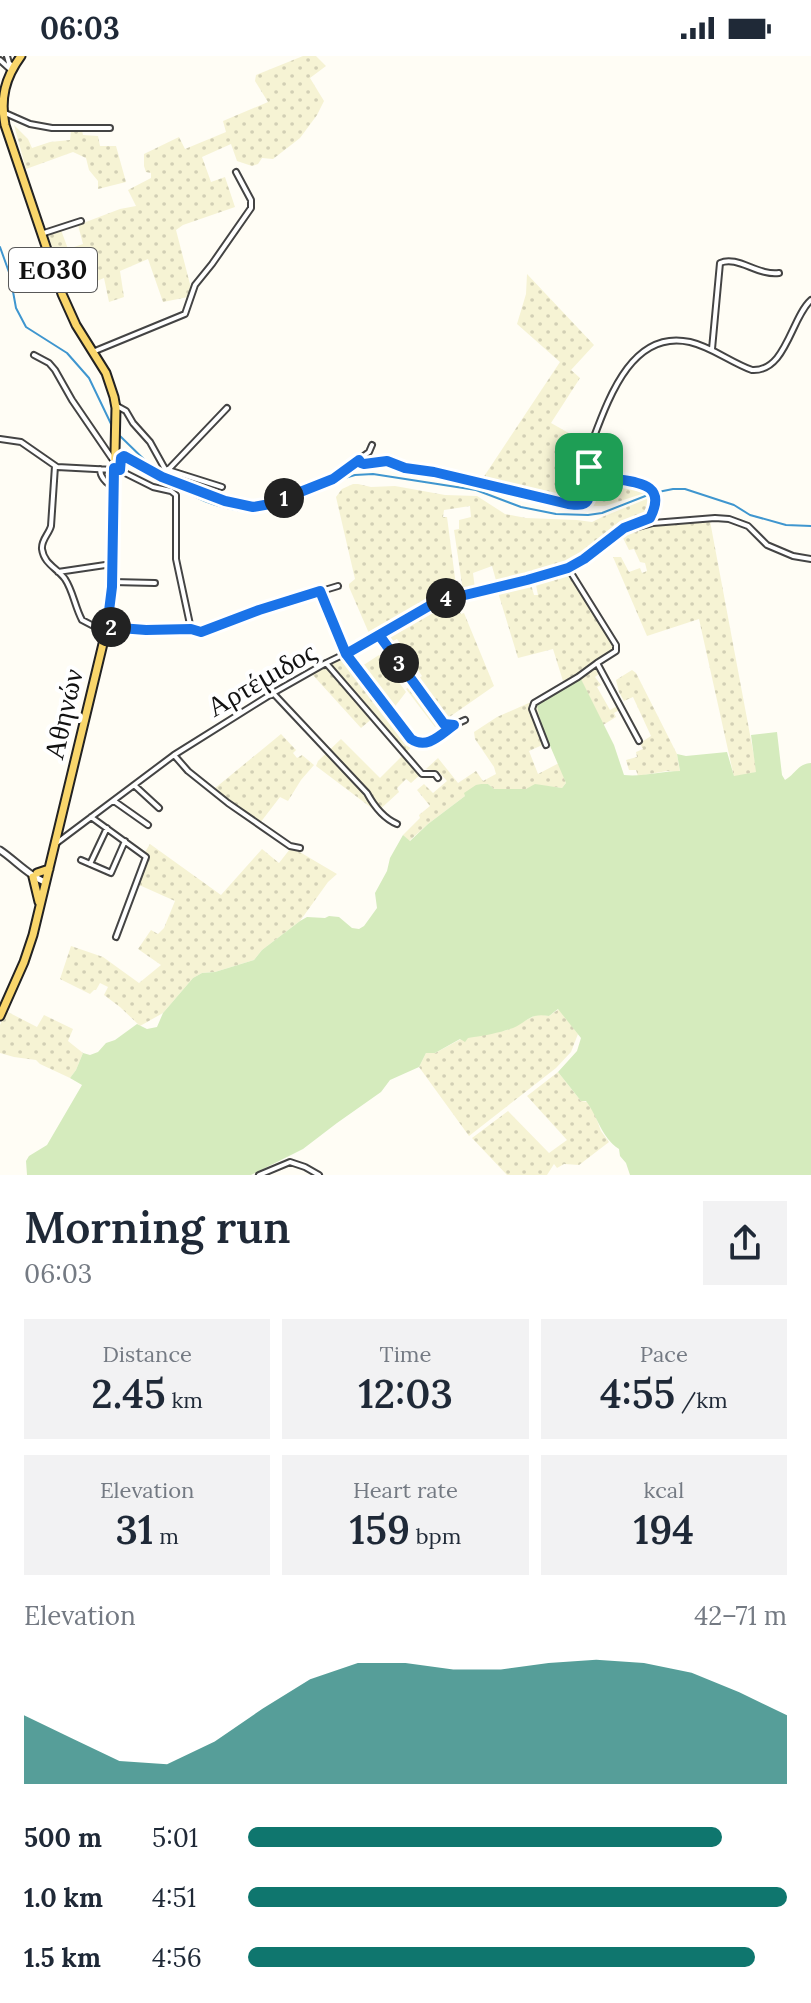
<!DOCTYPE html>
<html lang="en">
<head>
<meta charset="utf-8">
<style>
	:root { --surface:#fff; --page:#f2f2f3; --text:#1f2937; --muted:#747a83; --accent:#0f766e }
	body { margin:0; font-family:Lora,serif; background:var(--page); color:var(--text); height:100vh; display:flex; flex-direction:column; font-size:30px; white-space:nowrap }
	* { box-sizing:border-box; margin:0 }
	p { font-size:26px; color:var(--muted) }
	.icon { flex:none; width:44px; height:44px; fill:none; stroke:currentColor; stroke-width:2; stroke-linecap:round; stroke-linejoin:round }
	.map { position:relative; height:1119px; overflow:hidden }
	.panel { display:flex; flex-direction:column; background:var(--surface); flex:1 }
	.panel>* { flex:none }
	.pin { position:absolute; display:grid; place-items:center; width:68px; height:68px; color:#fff; margin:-34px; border-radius:16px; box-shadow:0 4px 12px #0006 }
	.km { position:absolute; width:40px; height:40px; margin:-20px; border-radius:50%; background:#222; color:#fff; font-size:22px; line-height:40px; text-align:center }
	.round { display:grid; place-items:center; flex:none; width:84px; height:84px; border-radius:0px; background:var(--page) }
	.overview { display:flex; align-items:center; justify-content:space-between; height:136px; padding:0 24px }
	h1 { font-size:44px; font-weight:600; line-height:60px }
	.figures { display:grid; grid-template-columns:repeat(3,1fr); gap:12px; height:136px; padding:8px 24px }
	.figures div { display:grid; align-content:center; border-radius:0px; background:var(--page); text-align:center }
	.figures b { font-size:40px; font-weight:600 }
	.figures small { font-size:22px; font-weight:400 }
	.figures p { font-size:22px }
	.chart { height:224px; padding:16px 24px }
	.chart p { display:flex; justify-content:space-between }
	.chart svg { width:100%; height:144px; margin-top:8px; fill:var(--accent); opacity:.7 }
	ul { padding:0 24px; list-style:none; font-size:26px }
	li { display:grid; grid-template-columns:128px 96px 1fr; align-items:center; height:60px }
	li i { height:20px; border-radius:10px; background:var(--accent) }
	.status { display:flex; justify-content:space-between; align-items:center; height:56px; padding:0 40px; background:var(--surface); direction:ltr }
	.status svg { height:22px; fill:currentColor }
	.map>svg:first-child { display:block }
</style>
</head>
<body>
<div class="status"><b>06:03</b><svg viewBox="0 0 49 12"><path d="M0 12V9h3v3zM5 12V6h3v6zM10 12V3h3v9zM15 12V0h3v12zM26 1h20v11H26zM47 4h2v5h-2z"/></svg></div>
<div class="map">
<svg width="811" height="1119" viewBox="0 0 811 1119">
	<defs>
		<pattern id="farmland-dots" width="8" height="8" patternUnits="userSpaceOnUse" patternTransform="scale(2)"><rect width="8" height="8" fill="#f6f3d4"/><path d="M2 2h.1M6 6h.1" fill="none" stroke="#d2cfb5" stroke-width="1.8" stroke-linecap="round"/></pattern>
	</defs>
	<rect width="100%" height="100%" fill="#fffdf5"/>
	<path fill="url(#farmland-dots)" d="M303 0H316L326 10 310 22 324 45 317 59 300 82 273 103 262 102 258 108 252 110 237 105 231 88 202 101 211 126 225 121 235 151 183 169 176 174 191 232 188 241 163 246 148 203 120 215 124 241 109 246 104 222 97 225 81 220 64 225 48 179 61 174 68 193 83 188 78 169 120 153 136 150 128 134 151 122V117L146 116 144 110V98L179 81 185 93 226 76 223 65 268 46 255 25 256 19Z
		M14 69 28 83 32 92 50 86 70 84 71 75 82 74 83 79 98 80 100 90H116L126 126 98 133V125L89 114 86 102 73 96 26 113Z
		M527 218 594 289 571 314 580 322 551 367 590 389 586 401 589 411 588 440 585 446 545 440 481 425 560 306 517 268 526 238Z
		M595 416 647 430 651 435 605 450H593L590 447 592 442Z
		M353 428H358L371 431 395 430 445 439 477 440 505 458 526 462 577 464 592 466 602 461 654 440V448L648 462 623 471 574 507 497 528 492 510 473 517 475 533 463 535 454 474 459 473V464L471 461 470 450 444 454 443 461H447L457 537 424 549 371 582 349 531V528L355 523 336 441 342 433Z
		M710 465 757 716 734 721 699 563 647 580 613 501H621L629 516 640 512 642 517 647 515 645 507 640 506 634 493 629 494 621 478 649 470Z
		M567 515 571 518 615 591 613 595 595 604 576 619 563 625 553 593 518 602 497 533 530 525 534 539H538L535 524Z
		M452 543 461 558 464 557 494 630 435 671 406 633 422 620 397 583 387 588 381 580 427 552Z
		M379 599 406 636 393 653 359 612Z
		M343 601 414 688 406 697 374 661 361 672 311 617Z
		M593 612 598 613 600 617 595 621 601 629 597 631 610 654 619 649 621 653 614 657 616 661 603 669 580 622Z
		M632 614 636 617 677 698 680 716 667 715 638 720 636 714H629L626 704 637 701 636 696 643 693 640 687 651 680 633 641 624 645 619 636 616 624Z
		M531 646H536L542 671 549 686 529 695 538 718 559 707 566 727 562 732 545 730 526 733H494L488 728H481L465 737V740L428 768 409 785 403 779 420 762 419 759 430 750 417 734 424 728 433 737 447 725 438 715 426 713 438 702 458 727 476 715 483 725 496 718 494 711 475 683 474 676 497 661Z
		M281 678 296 694 293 697 297 702 302 699 314 709 301 724 288 745 280 741 260 767 214 733Z
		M341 683 380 722 403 699 421 718 411 727 406 723 397 732 399 736 377 756 316 710 318 705Z
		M150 788 221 839 262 793 279 807 290 793 298 795 337 818 328 826 300 865 262 894 254 904 215 916 202 917 193 922 163 957 140 970 120 951 104 939 108 931 100 927 96 934H94L90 938 60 923 71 890 103 901 139 927 161 909 138 893 151 874 158 878 164 872 175 845 137 828 149 800 145 796Z
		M559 953 578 978 571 996 556 1012 469 1080 419 1011 426 997H435L461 983 507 974 538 958 549 960Z
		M6 955 37 971 44 959 73 973 68 985 83 997 76 1014 70 1022 40 1008 36 1004 14 1001 0 997V969Z
		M558 1016 581 1045 587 1046 594 1056 601 1075 609 1086 579 1109 564 1108 557 1112 554 1108 547 1119H507L472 1082 508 1055 549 1097 567 1084 527 1040Z"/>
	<path fill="#d5ebbd" d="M580 621 614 689 624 719C643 721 661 715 680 715L677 698 686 700 727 696 734 720 756 716 751 679 777 676 782 719 785 724C796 718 797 708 811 707V1119H630L626 1107 620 1100 619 1093C601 1081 598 1061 586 1045H581L558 1016 577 995 581 982 558 953 549 960C529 957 529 965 513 972 502 976 485 980 474 981L468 982 465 986 460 983 435 997H426L419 1011 390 1024 381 1036 337 1067 303 1093 251 1119H27L26 1105 29 1100 47 1089 82 1029 70 1022 76 1014 83 997 90 999 98 996 106 987 115 984 137 968 147 973 157 971 163 957 193 922 202 917 215 916 254 904 262 894 300 865 307 861 325 862 329 860 339 861 352 872 359 873 364 870 377 852 375 837 387 815 390 802 403 779 410 785 428 768 465 740 464 737 476 729 481 728H488L494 733H526L535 728 562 732 566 727 542 671 536 646Z"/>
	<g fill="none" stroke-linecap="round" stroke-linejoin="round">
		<path stroke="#3f96cf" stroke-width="2" d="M0 191 10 219 16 252 26 271 67 297 89 322 113 372
			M120 380 158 417
			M173 428C198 445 229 457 260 455L331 426 355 419 373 418 476 434 521 451 556 458 588 459 602 457 653 437 673 433H685L734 449 750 459 786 469 811 470"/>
		<defs>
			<path id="minor" d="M7 0 9 7 13 11
				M0 4 11 14
				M5 57 30 68 52 72H110
				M41 178 81 165
				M712 293 720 207C737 199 758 220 779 217
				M95 295 185 258 195 229 212 208 251 152V144L236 116
				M34 299 49 307 55 314 72 344 113 404
				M117 350 126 355 133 367 150 386 165 413 222 431
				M0 383 21 386 57 411 114 414
				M359 404 361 407 364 408 387 405 405 412 434 416 579 449 586 447 589 441V411
				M55 410 51 470C49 478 41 484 42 493 44 508 57 512 65 523 73 535 75 551 82 564L105 576
				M100 413C100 420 106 428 113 430
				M117 413 153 431 171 435 176 439V503L191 573
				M120 414 121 402 127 400 147 414 162 421 225 445 242 450 253 451 270 448 333 423 369 396 372 389
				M167 415 227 352
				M637 468C646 464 652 462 654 451 662 407 585 439 587 399 605 354 627 272 690 286 712 291 730 306 752 314 786 316 791 262 811 244
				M568 512 616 589V595L597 607 639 685
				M58 516 112 508
				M113 526 155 527
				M320 535 348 603 411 683C427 694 441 678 454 669
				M107 571 146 574 191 573 201 576 259 554 338 530
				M379 579 444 668 454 669 465 664
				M326 607 422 718H435L438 722
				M273 637 367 737C374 750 383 762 397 768
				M546 689 532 653 534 647 578 621 597 607
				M174 699 188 715 228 747 290 790 300 792
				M134 729 159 752
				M114 745 148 769
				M91 761 146 801 116 881
				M58 786 174 699 273 637 326 607 357 592 425 551 444 543 527 524 568 512 584 503 620 476 653 467 715 462 729 463 748 470 767 489 793 500 811 503
				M81 804 111 817 125 785
				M90 808 107 772
				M259 1119 290 1106 305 1111 319 1119"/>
			<path id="tertiary" d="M0 794C15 804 29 820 45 826"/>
			<path id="primary" d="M37 817 49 813
				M33 821 39 846
				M0 960 24 906 33 879 107 571 112 526 116 352 114 341 106 317 76 269 62 238 5 69C0 42 5 22 21 0"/>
		</defs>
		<use href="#minor" stroke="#444" stroke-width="8"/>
		<use href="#tertiary" stroke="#444" stroke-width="9"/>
		<use href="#primary" stroke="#222" stroke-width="11"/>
		<use href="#minor" stroke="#fff" stroke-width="4"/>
		<use href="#tertiary" stroke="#fff" stroke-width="5"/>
		<use href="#primary" stroke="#f9d66b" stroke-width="7"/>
	</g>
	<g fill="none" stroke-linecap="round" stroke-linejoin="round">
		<defs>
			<path id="route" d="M589 411V441C586 451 577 449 568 448L434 416 405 412 387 405 364 408 361 407 359 404 333 423 270 448 253 451 225 445 162 421 124 400 121 402 120 414 114 412 112 531 107 571 146 574 191 573 201 576 259 554 320 535 346 598 379 579 444 668 454 669C440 679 427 694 411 683L346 598 436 546 527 524 568 512 584 503 624 472 650 462C670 423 629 427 606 421 599 419 595 416 589 411"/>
		</defs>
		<use href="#route" stroke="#fff" stroke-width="16"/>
		<use href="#route" stroke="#1a73e8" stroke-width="10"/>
	</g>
	<g text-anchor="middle" stroke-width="8" stroke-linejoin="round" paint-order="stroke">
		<rect fill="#fff" stroke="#585858" stroke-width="2" x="9" y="192" width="88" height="44" rx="6"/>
		<g font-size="26" font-weight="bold" fill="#111">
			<text x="53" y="223">ΕΟ30</text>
		</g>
		<g font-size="28" fill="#111" stroke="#fff">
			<text transform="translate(261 623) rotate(-30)" y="10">Αρτέμιδος</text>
			<text transform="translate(63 658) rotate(-77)" y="10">Αθηνών</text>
		</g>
	</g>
</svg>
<div class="pin" style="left:589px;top:411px;background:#1e9e55"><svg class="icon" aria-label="arrive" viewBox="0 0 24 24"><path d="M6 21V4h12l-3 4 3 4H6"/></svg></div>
<b class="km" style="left:284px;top:442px">1</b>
<b class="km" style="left:111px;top:571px">2</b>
<b class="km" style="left:399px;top:607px">3</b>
<b class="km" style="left:446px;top:542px">4</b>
</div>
<section class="panel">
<div class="overview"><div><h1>Morning run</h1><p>06:03</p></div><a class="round"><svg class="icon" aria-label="share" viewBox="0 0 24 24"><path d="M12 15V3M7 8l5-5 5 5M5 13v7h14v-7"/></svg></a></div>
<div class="figures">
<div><p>Distance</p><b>2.45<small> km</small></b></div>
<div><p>Time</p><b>12:03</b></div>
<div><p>Pace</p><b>4:55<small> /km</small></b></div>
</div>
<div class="figures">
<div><p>Elevation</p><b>31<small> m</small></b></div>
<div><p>Heart rate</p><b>159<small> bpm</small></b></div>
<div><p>kcal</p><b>194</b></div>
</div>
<div class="chart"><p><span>Elevation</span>42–71 m</p>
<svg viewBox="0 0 160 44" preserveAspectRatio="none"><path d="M0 44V23L10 30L20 37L30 38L40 31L50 21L60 12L70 7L80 7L90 9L100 9L110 7L120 6L130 7L140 10L150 16L160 23V44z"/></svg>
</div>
<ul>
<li><b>500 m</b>5:01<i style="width:88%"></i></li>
<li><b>1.0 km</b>4:51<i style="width:100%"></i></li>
<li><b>1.5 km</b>4:56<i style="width:94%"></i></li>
</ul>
</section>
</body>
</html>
